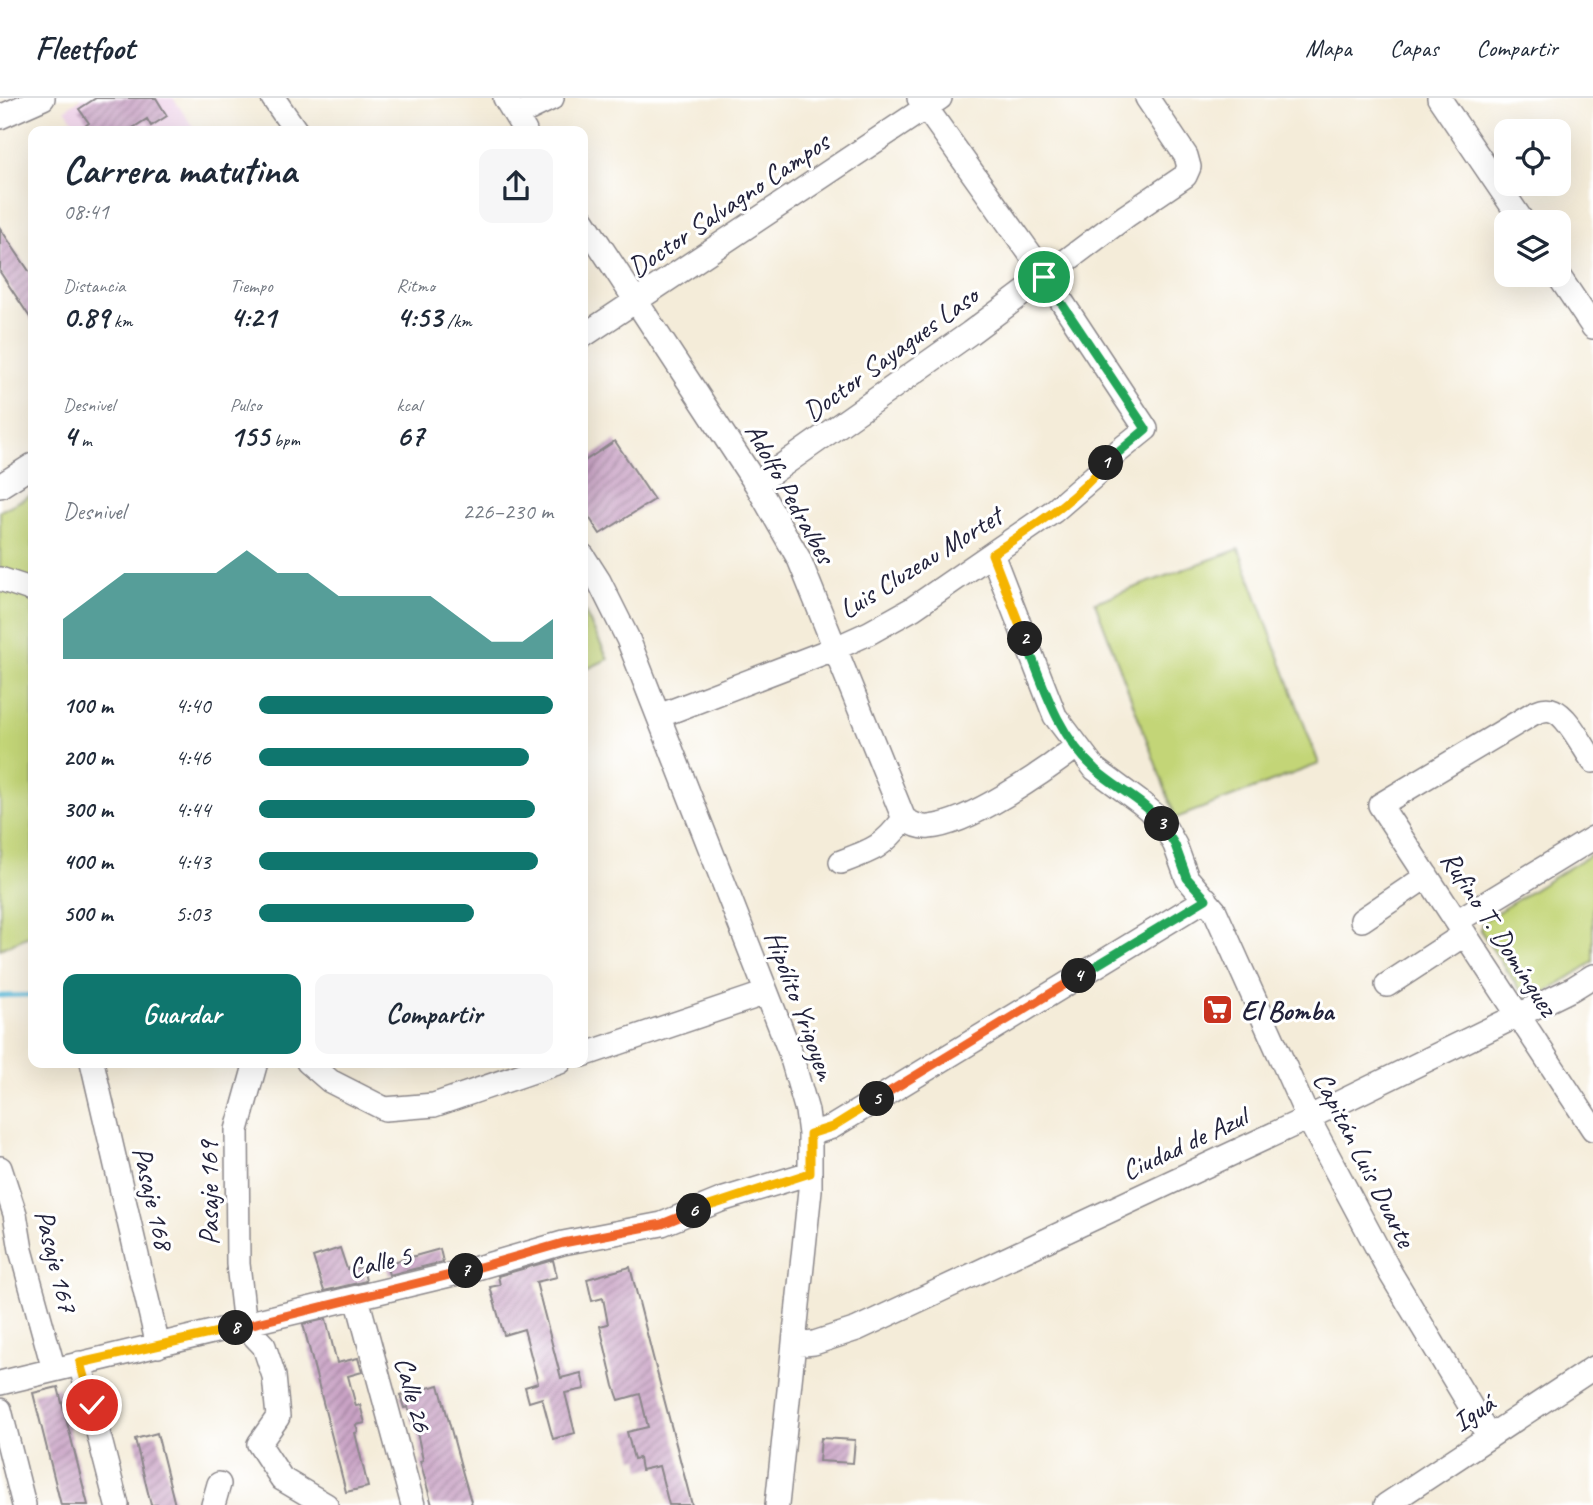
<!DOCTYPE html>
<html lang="es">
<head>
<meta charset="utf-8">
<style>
	:root { --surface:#fff; --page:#f6f6f7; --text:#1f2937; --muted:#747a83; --line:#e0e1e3; --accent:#0f766e }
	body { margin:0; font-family:Caveat,sans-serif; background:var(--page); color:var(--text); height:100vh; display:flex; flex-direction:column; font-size:26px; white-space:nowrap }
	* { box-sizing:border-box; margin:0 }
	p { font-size:23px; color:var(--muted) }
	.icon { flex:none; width:38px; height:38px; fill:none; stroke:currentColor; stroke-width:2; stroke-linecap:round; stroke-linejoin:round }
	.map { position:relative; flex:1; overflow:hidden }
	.drawer { position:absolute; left:28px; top:28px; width:560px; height:942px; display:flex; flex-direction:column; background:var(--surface); border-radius:14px; box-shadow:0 7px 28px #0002 }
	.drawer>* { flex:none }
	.tools { position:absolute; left:1494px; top:21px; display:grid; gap:14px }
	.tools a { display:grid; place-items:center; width:77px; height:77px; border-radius:14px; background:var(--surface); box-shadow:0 7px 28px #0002; font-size:35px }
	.pin { position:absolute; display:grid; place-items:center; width:60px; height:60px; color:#fff; margin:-30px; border:4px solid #fff; border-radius:50%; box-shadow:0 2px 7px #0007 }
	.km { position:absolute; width:35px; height:35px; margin:-18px; border-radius:50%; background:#222; color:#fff; font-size:19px; line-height:35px; text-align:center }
	.round { display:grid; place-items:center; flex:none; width:74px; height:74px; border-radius:14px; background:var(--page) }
	.overview { display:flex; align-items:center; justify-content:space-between; height:119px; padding:0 35px }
	h1 { font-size:38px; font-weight:700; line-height:52px }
	.metrics { display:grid; grid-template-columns:repeat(3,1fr); gap:10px; height:119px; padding:7px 35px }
	.metrics div { display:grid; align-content:center }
	.metrics b { font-size:30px; font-weight:700 }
	.metrics small { font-size:19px; font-weight:400 }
	.metrics p { font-size:19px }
	.chart { height:196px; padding:14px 35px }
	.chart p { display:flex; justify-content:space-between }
	.chart svg { width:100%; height:126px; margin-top:7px; fill:var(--accent); opacity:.7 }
	.button { display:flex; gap:14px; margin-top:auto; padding:14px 35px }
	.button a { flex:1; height:80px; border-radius:14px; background:var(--accent); color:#fff; font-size:28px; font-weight:700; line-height:80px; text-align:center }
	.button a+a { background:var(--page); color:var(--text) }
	ul { padding:0 35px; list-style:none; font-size:23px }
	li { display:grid; grid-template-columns:112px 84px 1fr; align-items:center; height:52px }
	li i { height:18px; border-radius:9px; background:var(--accent) }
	header { display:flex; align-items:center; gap:42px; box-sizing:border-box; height:98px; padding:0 35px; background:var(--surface); border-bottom:2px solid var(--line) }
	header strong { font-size:33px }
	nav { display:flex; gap:38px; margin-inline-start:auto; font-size:24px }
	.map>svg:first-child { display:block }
</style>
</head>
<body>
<header>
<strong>Fleetfoot</strong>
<nav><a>Mapa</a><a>Capas</a><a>Compartir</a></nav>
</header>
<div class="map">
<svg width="1593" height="1407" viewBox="0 0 1593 1407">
	<defs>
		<pattern id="building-hatch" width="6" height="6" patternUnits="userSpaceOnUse" patternTransform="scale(1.75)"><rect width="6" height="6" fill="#c9a3c5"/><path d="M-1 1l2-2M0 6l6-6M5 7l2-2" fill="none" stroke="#a384a1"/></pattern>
	</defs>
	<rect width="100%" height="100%" fill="#fff"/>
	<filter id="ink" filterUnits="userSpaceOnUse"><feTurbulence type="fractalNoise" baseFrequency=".0143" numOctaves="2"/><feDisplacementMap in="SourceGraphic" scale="14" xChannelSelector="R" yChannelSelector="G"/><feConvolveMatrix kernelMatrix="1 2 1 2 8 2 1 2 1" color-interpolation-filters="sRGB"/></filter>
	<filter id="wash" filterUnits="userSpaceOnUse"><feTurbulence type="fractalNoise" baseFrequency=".00686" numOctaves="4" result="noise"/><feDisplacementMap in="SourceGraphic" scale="28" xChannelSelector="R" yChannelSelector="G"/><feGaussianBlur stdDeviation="1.57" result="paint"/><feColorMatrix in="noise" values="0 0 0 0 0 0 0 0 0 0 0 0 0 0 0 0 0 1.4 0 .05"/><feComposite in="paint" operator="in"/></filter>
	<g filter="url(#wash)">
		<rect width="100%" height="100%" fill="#f4ecd9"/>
		<path fill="#eed0e8" d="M82 0H173L196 33H80L65 11Z"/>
		<path fill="#c3d577" stroke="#727c59" stroke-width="2" d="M33 396V836L0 851V413Z
			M1239 451 1319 666 1176 720 1095 504Z
			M583 510 608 561 583 573Z
			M1593 755V864L1540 898 1533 901 1524 898 1480 832 1483 823Z"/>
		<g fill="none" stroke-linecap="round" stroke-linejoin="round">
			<path stroke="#58b8d7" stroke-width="4.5" d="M0 898 33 897"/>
		</g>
		<g id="blocks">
			<path fill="url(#building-hatch)" d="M96 0H156L167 18 151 28 147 21 128 33H78L89 25 79 11Z
				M0 130 33 179V224L0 174Z
				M615 343 654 402 600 436 583 410V364Z
				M340 1150 347 1171 363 1169 366 1183 324 1193 313 1159Z
				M440 1151 443 1164 389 1177 386 1166Z
				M553 1162 557 1179 536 1184 561 1280 581 1275 585 1291 565 1295 575 1335 553 1341 542 1300 529 1304 525 1289 538 1285 524 1231 504 1237 490 1189 500 1187 498 1178Z
				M630 1169 653 1259 692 1407H669L659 1368 641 1372 639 1360 634 1361 627 1334 648 1329 640 1296 619 1302 614 1288 600 1228 608 1226 603 1200 592 1203 587 1181Z
				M326 1221 337 1265 358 1260 362 1274 348 1278 356 1308 360 1307 365 1325 356 1327 358 1334 355 1335 368 1389 346 1394 303 1226Z
				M439 1287 463 1376 472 1407H432L420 1363 423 1362 415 1325H412L408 1309 404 1310 400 1297Z
				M58 1289 88 1407H61L33 1295Z
				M157 1335 175 1407H151L135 1341Z
				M821 1340 855 1342 853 1365 819 1363Z"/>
		</g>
	</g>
	<g filter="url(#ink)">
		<use href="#blocks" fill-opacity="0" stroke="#8b878a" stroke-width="2"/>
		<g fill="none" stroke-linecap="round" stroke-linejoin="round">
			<defs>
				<path id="minor" d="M273 0 296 33
					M505 0 525 33
					M1439 0 1523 124
					M517 17 552 0
					M0 19 43 0
					M583 122 756 386 799 461 904 721
					M1558 177 1593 229
					M583 238 940 0
					M756 386 970 235 1126 118 1185 78 1189 69 1186 58 1147 0
					M0 388 33 367
					M992 456 1055 618 1095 671 1141 705 1155 717 1166 731 1175 747 1187 780 1215 813 1308 1020 1391 1176 1489 1339
					M583 458 599 483 628 541 790 954 807 1013 810 1036V1092L777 1407
					M0 481 33 492
					M659 618 836 550 869 535 912 511 1054 413 1098 375 1110 360 1146 331 1031 157 919 0
					M1593 663C1584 651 1568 618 1554 613 1546 609 1539 613 1532 616L1380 707 1593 1031
					M904 721C912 726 920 730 929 729 969 726 1044 674 1076 649
					M841 764C873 752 883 749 904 721
					M1362 822 1427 778
					M1457 823 1593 740
					M1387 887 1465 836
					M583 957 766 895
					M92 964 158 1248
					M256 964 237 1032 238 1166 245 1228 264 1248 274 1278 278 1319 259 1346 282 1381 326 1407
					M308 964 330 983 385 1011 434 1007 560 964
					M810 1036 832 1029 1206 801
					M0 1070 15 1116 21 1152 54 1272
					M357 1200 413 1407
					M794 1247 814 1245 857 1231 1308 1020 1572 891 1593 878
					M80 1265 117 1407
					M0 1285 470 1172 563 1145 662 1126 721 1102 810 1075
					M0 1312 24 1407
					M213 1407 219 1386
					M1386 1407 1593 1270"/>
			</defs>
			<use href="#minor" stroke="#8b878a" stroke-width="26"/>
			<use href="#minor" stroke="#fff" stroke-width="23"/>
		</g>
	</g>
	<g fill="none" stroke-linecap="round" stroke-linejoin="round" filter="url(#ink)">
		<defs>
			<path id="split-1" d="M1044 179 1146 331 1106 365"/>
			<path id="split-2" d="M1025 541 992 456C1032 429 1075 403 1106 365"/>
			<path id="split-3" d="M1025 541C1043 587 1058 638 1096 672 1117 691 1145 703 1162 726"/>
			<path id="split-4" d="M1079 878 1206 801 1187 780 1175 747 1162 726"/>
			<path id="split-5" d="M877 1001 1079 878"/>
			<path id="split-6" d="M694 1113 810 1075V1036L832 1029 877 1001"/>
			<path id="split-7" d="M466 1173 563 1145 662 1126 694 1113"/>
			<path id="split-8" d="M236 1230 466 1173"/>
			<path id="split-9" d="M92 1307 80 1265 236 1230"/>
		</defs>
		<use href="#split-1" stroke="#fff" stroke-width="14"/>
		<use href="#split-2" stroke="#fff" stroke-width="14"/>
		<use href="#split-3" stroke="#fff" stroke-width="14"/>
		<use href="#split-4" stroke="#fff" stroke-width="14"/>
		<use href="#split-5" stroke="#fff" stroke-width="14"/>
		<use href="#split-6" stroke="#fff" stroke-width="14"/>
		<use href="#split-7" stroke="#fff" stroke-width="14"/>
		<use href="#split-8" stroke="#fff" stroke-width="14"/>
		<use href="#split-9" stroke="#fff" stroke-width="14"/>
		<use href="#split-1" stroke="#22a559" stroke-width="9"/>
		<use href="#split-2" stroke="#f5b400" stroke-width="9"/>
		<use href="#split-3" stroke="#22a559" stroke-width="9"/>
		<use href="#split-4" stroke="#22a559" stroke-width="9"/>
		<use href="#split-5" stroke="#f0652b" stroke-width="9"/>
		<use href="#split-6" stroke="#f5b400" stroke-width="9"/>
		<use href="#split-7" stroke="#f0652b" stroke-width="9"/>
		<use href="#split-8" stroke="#f0652b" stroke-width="9"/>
		<use href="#split-9" stroke="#f5b400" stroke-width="9"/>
	</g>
	<defs>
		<symbol id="supermarket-square" viewBox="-11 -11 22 22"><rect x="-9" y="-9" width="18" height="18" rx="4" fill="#c8321e" stroke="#fff"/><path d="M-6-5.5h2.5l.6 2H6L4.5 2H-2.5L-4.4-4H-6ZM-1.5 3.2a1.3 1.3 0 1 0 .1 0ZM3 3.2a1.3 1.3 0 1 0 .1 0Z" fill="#fff"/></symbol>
	</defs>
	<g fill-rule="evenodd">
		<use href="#supermarket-square" x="1200" y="894" width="35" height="35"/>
	</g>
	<g text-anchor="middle" stroke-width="6" stroke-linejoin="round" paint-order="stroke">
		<g font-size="28" fill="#22223b" stroke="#fff">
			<text transform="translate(728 106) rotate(-34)" y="10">Doctor Salvagno Campos</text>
			<text transform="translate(890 255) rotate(-36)" y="10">Doctor Sayagues Laso</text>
			<text transform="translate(791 395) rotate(61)" y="10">Adolfo Pedralbes</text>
			<text transform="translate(920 464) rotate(-32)" y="10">Luis Cluzeau Mortet</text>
			<text transform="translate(1500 835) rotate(57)" y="10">Rufino T. Domínguez</text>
			<text transform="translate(801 907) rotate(70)" y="10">Hipólito Yrigoyen</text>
			<text transform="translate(1184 1045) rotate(-25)" y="10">Ciudad de Azul</text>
			<text transform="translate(1365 1061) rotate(63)" y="10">Capitán Luis Duarte</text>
			<text transform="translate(208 1095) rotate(-90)" y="10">Pasaje 169</text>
			<text transform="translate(154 1100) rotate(77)" y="10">Pasaje 168</text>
			<text transform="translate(57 1163) rotate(76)" y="10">Pasaje 167</text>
			<text transform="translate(380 1163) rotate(-13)" y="10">Calle 5</text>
			<text transform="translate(414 1296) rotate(75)" y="10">Calle 26</text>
			<text transform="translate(1473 1314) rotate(-34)" y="10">Iguá</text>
		</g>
		<g font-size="28" font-weight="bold" fill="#22223b" stroke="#fff" text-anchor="start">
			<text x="1241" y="922">El Bomba</text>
		</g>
	</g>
</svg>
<div class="tools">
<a><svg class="icon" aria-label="locate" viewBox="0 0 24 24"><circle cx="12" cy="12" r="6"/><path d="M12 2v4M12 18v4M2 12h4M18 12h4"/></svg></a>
<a><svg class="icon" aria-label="layers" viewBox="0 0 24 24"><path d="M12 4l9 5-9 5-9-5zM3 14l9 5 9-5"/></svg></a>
</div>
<div class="pin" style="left:1044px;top:179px;background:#1e9e55"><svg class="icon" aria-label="arrive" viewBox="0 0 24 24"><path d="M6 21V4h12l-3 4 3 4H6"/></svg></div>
<div class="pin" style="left:92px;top:1307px;background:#d93025"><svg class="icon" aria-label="check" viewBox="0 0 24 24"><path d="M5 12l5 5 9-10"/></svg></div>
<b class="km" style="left:1106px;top:365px">1</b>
<b class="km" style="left:1025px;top:541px">2</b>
<b class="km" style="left:1162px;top:726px">3</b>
<b class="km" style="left:1079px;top:878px">4</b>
<b class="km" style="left:877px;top:1001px">5</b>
<b class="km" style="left:694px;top:1113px">6</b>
<b class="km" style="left:466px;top:1173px">7</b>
<b class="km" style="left:236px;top:1230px">8</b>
<section class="drawer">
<div class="overview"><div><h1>Carrera matutina</h1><p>08:41</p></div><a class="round"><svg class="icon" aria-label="share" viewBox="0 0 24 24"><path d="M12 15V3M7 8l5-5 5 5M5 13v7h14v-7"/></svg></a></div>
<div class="metrics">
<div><p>Distancia</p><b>0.89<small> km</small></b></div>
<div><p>Tiempo</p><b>4:21</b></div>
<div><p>Ritmo</p><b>4:53<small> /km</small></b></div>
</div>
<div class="metrics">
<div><p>Desnivel</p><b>4<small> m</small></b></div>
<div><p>Pulso</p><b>155<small> bpm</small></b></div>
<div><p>kcal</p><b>67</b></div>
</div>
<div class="chart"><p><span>Desnivel</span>226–230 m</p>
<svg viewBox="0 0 160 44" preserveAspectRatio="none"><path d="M0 44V30L10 22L20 14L30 14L40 14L50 14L60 6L70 14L80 14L90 22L100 22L110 22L120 22L130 30L140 38L150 38L160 30V44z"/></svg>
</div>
<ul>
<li><b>100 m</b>4:40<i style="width:100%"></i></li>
<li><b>200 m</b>4:46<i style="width:92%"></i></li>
<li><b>300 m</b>4:44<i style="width:94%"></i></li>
<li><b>400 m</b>4:43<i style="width:95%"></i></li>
<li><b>500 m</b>5:03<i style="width:73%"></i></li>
</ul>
<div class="button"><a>Guardar</a><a>Compartir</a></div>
</section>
</div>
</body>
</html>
